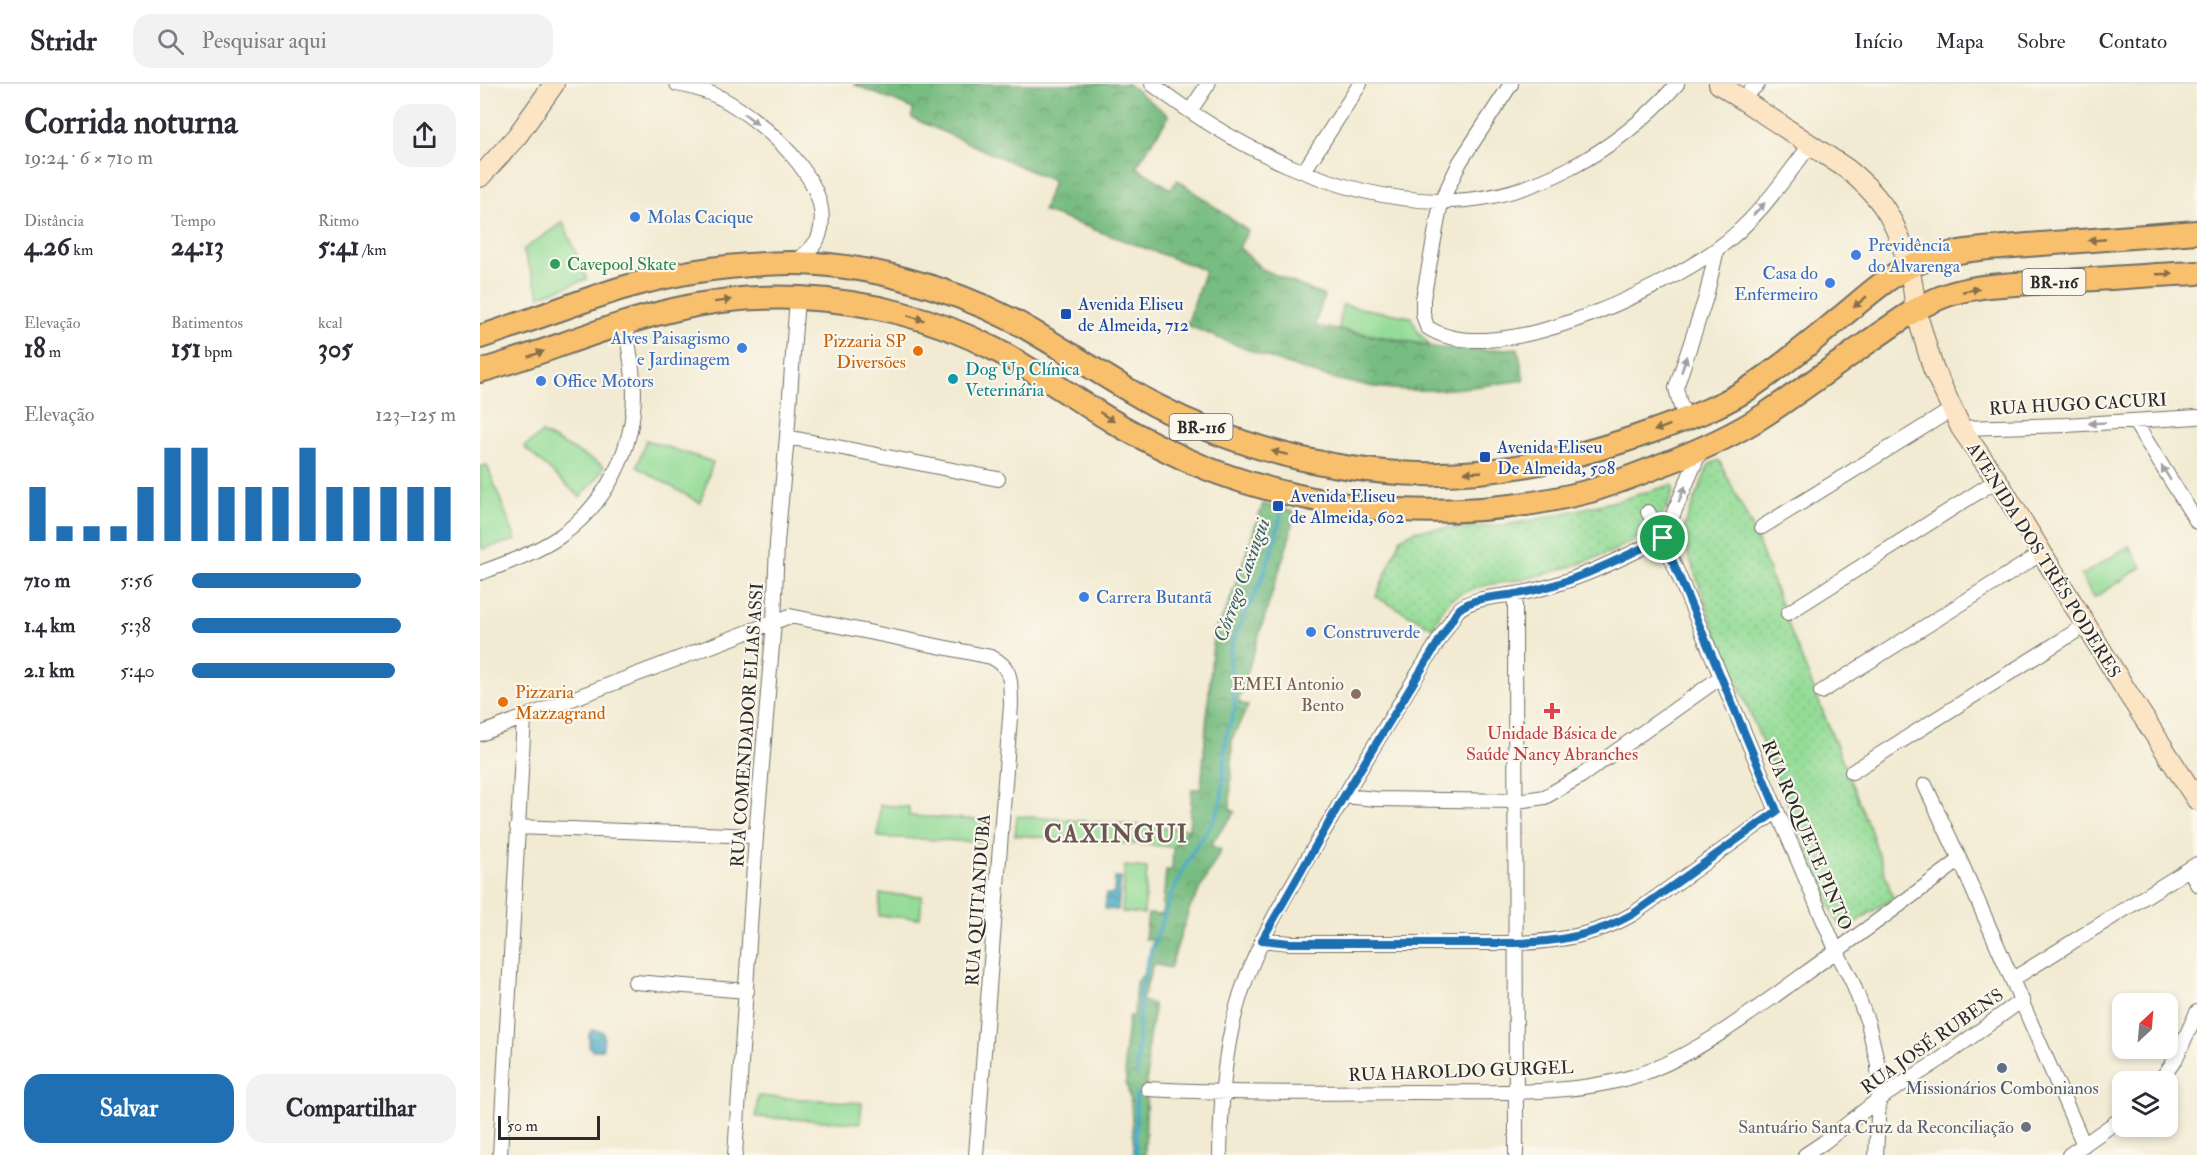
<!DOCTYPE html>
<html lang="pt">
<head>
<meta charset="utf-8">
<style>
	:root { --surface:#fff; --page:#f2f2f3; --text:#2b2b33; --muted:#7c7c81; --line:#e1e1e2; --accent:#1f6fb2 }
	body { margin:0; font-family:"IM FELL Double Pica",serif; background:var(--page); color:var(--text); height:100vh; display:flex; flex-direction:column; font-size:22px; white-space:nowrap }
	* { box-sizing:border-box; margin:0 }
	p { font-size:20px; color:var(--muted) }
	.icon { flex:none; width:33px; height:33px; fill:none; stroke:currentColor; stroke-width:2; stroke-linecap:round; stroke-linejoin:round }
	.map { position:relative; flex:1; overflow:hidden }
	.details { display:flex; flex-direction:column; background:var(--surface); width:480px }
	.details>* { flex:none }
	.needle { width:39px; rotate:26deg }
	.fabs { position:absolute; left:1632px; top:909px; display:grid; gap:12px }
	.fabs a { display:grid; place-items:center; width:66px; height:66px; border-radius:12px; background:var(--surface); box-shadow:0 3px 9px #0003; font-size:30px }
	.scale { position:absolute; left:18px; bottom:15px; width:102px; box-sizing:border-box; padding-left:6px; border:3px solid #2b2b2b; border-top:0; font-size:16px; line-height:21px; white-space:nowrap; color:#2b2b2b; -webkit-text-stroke:4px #fbf7ec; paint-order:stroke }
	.pin { position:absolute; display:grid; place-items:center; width:51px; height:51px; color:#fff; margin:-26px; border:3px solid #fff; border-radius:50%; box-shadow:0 2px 6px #0007 }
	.round { display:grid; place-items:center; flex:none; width:63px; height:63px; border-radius:18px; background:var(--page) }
	.headline { display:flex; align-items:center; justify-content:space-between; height:102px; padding:0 24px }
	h1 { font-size:33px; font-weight:700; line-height:45px }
	.figures { display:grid; grid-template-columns:repeat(3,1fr); gap:9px; height:102px; padding:6px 24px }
	.figures div { display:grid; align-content:center }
	.figures b { font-size:26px; font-weight:700 }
	.figures small { font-size:16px; font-weight:400 }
	.figures p { font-size:16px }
	.chart { height:168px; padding:12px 24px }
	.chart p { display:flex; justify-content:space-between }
	.chart svg { width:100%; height:108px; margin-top:6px; stroke:var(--accent); stroke-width:6 }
	.primary-button { display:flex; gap:12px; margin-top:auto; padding:12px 24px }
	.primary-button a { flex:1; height:69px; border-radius:18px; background:var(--accent); color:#fff; font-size:24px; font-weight:700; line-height:69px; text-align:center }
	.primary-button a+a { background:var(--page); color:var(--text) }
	ul { padding:0 24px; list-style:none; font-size:20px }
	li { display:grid; grid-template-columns:96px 72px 1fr; align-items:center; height:45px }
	li i { height:15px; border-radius:8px; background:var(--accent) }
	header { display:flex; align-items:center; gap:36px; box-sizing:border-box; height:84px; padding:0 30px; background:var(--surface); border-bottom:2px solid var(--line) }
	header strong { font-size:28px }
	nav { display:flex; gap:33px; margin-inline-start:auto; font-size:21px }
	.search { width:420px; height:54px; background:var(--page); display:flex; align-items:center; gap:15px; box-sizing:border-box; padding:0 21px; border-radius:18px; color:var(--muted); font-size:22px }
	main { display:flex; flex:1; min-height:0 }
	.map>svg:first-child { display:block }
</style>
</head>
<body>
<header>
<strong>Stridr</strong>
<div class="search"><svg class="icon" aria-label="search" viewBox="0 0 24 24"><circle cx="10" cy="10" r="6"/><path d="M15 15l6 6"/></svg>Pesquisar aqui</div>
<nav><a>Início</a><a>Mapa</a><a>Sobre</a><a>Contato</a></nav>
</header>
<main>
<section class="details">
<div class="headline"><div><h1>Corrida noturna</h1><p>19:24 · 6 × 710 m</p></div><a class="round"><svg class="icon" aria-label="share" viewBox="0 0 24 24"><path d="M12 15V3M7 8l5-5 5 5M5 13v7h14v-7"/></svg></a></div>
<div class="figures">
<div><p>Distância</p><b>4.26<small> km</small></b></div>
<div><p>Tempo</p><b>24:13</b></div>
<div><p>Ritmo</p><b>5:41<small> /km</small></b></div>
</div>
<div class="figures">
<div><p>Elevação</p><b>18<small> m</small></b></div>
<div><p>Batimentos</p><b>151<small> bpm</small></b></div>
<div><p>kcal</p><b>305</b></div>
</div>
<div class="chart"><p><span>Elevação</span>123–125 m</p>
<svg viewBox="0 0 160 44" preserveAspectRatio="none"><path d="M5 44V22M15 44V38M25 44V38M35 44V38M45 44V22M55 44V6M65 44V6M75 44V22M85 44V22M95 44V22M105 44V6M115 44V22M125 44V22M135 44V22M145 44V22M155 44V22"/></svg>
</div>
<ul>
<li><b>710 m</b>5:56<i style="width:64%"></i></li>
<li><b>1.4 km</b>5:38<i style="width:79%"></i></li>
<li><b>2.1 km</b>5:40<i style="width:77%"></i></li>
</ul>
<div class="primary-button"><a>Salvar</a><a>Compartilhar</a></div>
</section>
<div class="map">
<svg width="1717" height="1071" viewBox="0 0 1717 1071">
	<defs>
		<pattern id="forest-crowns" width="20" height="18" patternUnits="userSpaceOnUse" patternTransform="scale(1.5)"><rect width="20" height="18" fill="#77bc80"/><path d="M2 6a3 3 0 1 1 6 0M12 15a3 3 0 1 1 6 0" fill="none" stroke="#629969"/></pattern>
		<pattern id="park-dots" width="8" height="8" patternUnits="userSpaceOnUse" patternTransform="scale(1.5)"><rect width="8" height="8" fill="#94dc97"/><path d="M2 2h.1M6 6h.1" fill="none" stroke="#80bd82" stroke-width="1.8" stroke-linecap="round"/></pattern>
		<pattern id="water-waves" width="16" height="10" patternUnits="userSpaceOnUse" patternTransform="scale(1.5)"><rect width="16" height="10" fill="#43a8c3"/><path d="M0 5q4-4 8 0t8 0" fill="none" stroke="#38899f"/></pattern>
	</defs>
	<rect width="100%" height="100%" fill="#fbf7ec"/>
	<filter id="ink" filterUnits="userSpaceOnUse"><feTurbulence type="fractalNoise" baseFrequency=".0167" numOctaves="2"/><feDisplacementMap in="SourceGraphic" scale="12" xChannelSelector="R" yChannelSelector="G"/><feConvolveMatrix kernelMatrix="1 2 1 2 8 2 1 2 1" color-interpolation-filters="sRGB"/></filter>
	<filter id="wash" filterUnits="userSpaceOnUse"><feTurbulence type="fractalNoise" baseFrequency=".008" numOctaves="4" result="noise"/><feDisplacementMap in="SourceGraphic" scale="24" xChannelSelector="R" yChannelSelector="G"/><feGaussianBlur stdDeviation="1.35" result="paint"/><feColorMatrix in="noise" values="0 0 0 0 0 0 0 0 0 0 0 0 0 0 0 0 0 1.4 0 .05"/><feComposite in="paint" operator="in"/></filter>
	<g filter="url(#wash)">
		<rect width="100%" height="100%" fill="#f2ead2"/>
		<path fill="#94dc97" stroke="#608461" stroke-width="1.5" d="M83 138 107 195 60 212 43 166Z
			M862 221 931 233 938 248 949 261 859 245Z
			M62 349 124 382 118 393 100 413 44 363Z
			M166 356 233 378 220 419 157 383Z
			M7 381 36 456 2 465 0 455V383Z
			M1649 462 1662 483 1614 514 1601 492Z
			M400 721 429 723V732L504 736 501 758 398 753Z
			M537 732 708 745 693 763 535 751Z
			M645 782 667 784 664 830 642 828Z
			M400 810 442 812 440 834 399 832Z
			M278 1012 382 1019 380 1039 276 1033Z"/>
		<path fill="url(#forest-crowns)" stroke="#517456" stroke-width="1.5" d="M373 0H648L689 32 656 83 691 105 698 96 768 147 759 163 782 185 844 212 835 242 959 264 1006 266 1038 264 1044 296C1014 300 984 305 953 306 868 310 785 273 707 241L725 186 563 127 573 97 432 34 433 25Z
			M783 420 814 428 810 452 758 618 768 622 752 655 750 725 755 728 730 761 741 766 709 826 690 884 673 880 662 917 673 920 674 925 668 960 665 1071H654L651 1019 646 998 644 972 649 932H654L656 898 663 891 673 856 665 855 668 830 682 831 686 786H692L693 763 709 745 712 705H721L734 546 741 536 748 522Z"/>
		<path fill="url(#park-dots)" stroke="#608461" stroke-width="1.5" d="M1239 376 1275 449 1309 543 1391 748 1413 814 1365 845 1357 838 1232 538 1203 455 1204 443 1229 380Z
			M1191 401 1193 402C1194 408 1191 413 1189 419 1173 461 1096 482 1057 492 1030 499 996 499 973 514 963 521 958 534 953 544L896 513 921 454 937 446 1026 441 1054 436 1140 416Z"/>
		<path fill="url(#water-waves)" stroke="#376a77" stroke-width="1.5" d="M635 794H641L638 826 625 825 626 810H634Z
			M112 946 122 947 124 950 123 964 121 966H112L109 963V950Z"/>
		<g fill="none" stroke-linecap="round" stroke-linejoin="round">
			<path stroke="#43a8c3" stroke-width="4" d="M657 989 660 908 668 877 692 809 713 767 731 741 740 722 743 700 746 653 755 624 749 571 754 553 781 497 793 463 802 426
				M656 1071V1011"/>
		</g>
	</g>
	<g filter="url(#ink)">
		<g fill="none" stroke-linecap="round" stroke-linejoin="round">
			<defs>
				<path id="street" d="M197 0C213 3 227 7 241 14 282 36 357 99 339 152 335 163 323 172 314 179
					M672 0C753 62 856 115 959 117 1050 119 1139 66 1197 0
					M1031 0 980 78 961 118 943 215V230L947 243C1012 288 1180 206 1237 165 1275 138 1303 97 1331 60
					M1261 15 1278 0
					M710 27 728 0
					M824 87 880 0
					M1207 335 1200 320 1196 304 1226 213 1237 165
					M1654 337 1717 438
					M1481 344 1586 341 1717 333
					M307 353 518 395
					M1168 428 1183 454 1297 727 1357 868 1372 897 1388 939 1398 981 1399 1015 1396 1071
					M1282 443 1471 326
					M0 489C27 479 55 469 79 453 127 420 154 365 154 308 153 285 149 262 145 239
					M1035 510 1036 1071
					M1308 529 1517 396
					M1341 608 1562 469
					M0 650 310 532 511 573C534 584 530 599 531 621L496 1071
					M1372 688 1606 541
					M1445 701 1480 776 1604 1061
					M864 712 896 715 1037 717 1065 713 1101 692 1241 593
					M37 743 276 752
					M1710 785 1717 800
					M782 856 810 859H1036C1078 858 1117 851 1153 830L1297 727
					M1533 895 1717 780
					M155 898 267 907
					M1679 998 1695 976 1717 928
					M668 1005C758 1010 847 1009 936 1008 1006 1008 1104 1013 1169 987 1224 965 1272 928 1319 894 1373 855 1427 816 1480 776
					M20 1071 44 634
					M255 1071 276 752 294 538 297 459 307 353 317 214
					M740 1071C741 1017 744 961 761 909 781 848 816 795 848 740 890 668 933 596 978 526 993 513 1017 513 1036 510 1087 502 1136 477 1183 454L1221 365
					M1325 1071 1343 1059 1399 1015 1461 975 1542 916
					M1589 1071 1642 1034"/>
				<path id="secondary" d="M1239 0 1367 85C1381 96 1393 108 1403 122 1421 148 1434 194 1435 224L1453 284 1481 344 1517 396 1647 608 1717 716
					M0 93 37 52 74 0"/>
				<path id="primary" d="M0 253C47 238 92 220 139 205 195 188 253 180 311 179 384 179 468 203 532 236 581 262 626 295 675 321 756 363 847 387 939 390 1019 392 1098 374 1173 347 1210 334 1249 320 1281 296 1308 277 1334 256 1360 234 1381 217 1402 197 1426 184 1467 164 1517 164 1561 160 1613 156 1665 152 1717 148
					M0 287C65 269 127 241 193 226 234 216 277 212 320 214 387 217 455 234 514 265 555 286 592 313 632 337 655 351 680 363 705 375 765 403 852 423 918 426 981 429 1049 423 1110 407 1133 400 1156 391 1179 382 1216 368 1253 352 1286 330 1322 306 1356 281 1391 256 1419 237 1438 221 1470 210 1502 200 1537 200 1570 198 1619 195 1668 191 1717 189"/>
			</defs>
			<use href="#street" stroke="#716e65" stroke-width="16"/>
			<use href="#secondary" stroke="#716e65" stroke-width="22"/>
			<use href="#primary" stroke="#716e65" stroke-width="26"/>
			<use href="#street" stroke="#fff" stroke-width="14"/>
			<use href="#secondary" stroke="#fce5c4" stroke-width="20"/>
			<use href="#primary" stroke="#f8bf6c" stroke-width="22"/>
		</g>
		<defs><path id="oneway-solid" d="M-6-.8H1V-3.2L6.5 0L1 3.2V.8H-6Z" transform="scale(1.5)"/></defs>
		<g fill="#a0a0a0">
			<use href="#oneway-solid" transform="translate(271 35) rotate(38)"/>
			<use href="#oneway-solid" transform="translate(1279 125) rotate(-46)"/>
			<use href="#oneway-solid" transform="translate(1204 280) rotate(-73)"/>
			<use href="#oneway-solid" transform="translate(1617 339) rotate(177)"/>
			<use href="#oneway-solid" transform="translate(1686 389) rotate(-122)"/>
			<use href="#oneway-solid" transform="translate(1202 410) rotate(-67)"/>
		</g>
		<g fill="#876e48">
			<use href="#oneway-solid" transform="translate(1617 156) rotate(175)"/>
			<use href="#oneway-solid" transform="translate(1685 190) rotate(-2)"/>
			<use href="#oneway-solid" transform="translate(1491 206) rotate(-11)"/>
			<use href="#oneway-solid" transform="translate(243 217) rotate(-7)"/>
			<use href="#oneway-solid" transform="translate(1380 218) rotate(140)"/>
			<use href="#oneway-solid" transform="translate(436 234) rotate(17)"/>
			<use href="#oneway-solid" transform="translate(56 270) rotate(-19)"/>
			<use href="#oneway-solid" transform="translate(627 333) rotate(33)"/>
			<use href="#oneway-solid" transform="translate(1182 344) rotate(160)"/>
			<use href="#oneway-solid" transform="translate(800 369) rotate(-167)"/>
			<use href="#oneway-solid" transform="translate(993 388) rotate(178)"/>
		</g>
	</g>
	<g fill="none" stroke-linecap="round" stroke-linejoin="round" filter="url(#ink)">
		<defs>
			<path id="route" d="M1183 454 1297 727 1153 830C1116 851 1078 858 1036 859H810L782 856 864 712 978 526C993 513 1017 513 1036 510 1087 502 1136 477 1183 454Z"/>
		</defs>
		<use href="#route" stroke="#fff" stroke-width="12"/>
		<use href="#route" stroke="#1f6fb2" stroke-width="8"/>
	</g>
	<g fill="#3f7fe0" stroke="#fbf7ec" stroke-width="2">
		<circle cx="155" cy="133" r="6"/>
		<circle cx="1376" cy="171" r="6"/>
		<circle cx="1350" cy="199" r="6"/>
		<circle cx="262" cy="264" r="6"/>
		<circle cx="61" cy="297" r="6"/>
		<circle cx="604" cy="513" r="6"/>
		<circle cx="831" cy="548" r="6"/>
	</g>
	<circle fill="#2e9e5b" stroke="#fbf7ec" stroke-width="2" cx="75" cy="180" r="6"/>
	<g fill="#1a4fb4" stroke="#fbf7ec" stroke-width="2">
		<rect x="580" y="224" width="12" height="12" rx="3"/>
		<rect x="999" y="367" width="12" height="12" rx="3"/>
		<rect x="792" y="416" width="12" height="12" rx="3"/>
	</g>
	<g fill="#e8710a" stroke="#fbf7ec" stroke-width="2">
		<circle cx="438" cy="267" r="6"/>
		<circle cx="23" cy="618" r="6"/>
	</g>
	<circle fill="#0f9aa8" stroke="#fbf7ec" stroke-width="2" cx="473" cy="295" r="6"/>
	<circle fill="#8d6e63" stroke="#fbf7ec" stroke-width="2" cx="876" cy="610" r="6"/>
	<path fill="#e0444e" stroke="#fbf7ec" stroke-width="2" d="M1069 618h6v6h6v6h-6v6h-6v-6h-6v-6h6z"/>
	<circle fill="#5c6f8a" stroke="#fbf7ec" stroke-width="2" cx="1522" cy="984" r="6"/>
	<circle fill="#6b7280" stroke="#fbf7ec" stroke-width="2" cx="1546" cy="1043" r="6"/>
	<g text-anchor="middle" stroke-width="4.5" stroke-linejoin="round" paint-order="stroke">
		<g fill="#fbf7ec" stroke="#696865" stroke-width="1.5">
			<rect x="1542.5" y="185" width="63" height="26" rx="4.5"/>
			<rect x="689.5" y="330" width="63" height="26" rx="4.5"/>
		</g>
		<g font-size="16" font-weight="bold" fill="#2b2b2b">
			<text x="1574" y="204">BR-116</text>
			<text x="721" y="349">BR-116</text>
		</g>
		<g font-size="18" fill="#366cbe" stroke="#fbf7ec" text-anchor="start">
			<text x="167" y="139">Molas Cacique</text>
			<text x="1388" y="167">Previdência<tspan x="1388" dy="21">do Alvarenga</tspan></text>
			<text x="1338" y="195" text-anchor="end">Casa do<tspan x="1338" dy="21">Enfermeiro</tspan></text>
			<text x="250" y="260" text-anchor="end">Alves Paisagismo<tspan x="250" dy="21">e Jardinagem</tspan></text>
			<text x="73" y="303">Office Motors</text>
			<text x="616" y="519">Carrera Butantã</text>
			<text x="843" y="554">Construverde</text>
		</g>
		<g font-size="18" fill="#27864d" stroke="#fbf7ec" text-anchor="start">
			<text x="87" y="186">Cavepool Skate</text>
		</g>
		<g font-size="18" fill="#164399" stroke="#fbf7ec" text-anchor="start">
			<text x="598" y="226">Avenida Eliseu<tspan x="598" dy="21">de Almeida, 712</tspan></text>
			<text x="1017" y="369">Avenida Eliseu<tspan x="1017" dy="21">De Almeida, 508</tspan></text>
			<text x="810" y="418">Avenida Eliseu<tspan x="810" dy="21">de Almeida, 602</tspan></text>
		</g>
		<g font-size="18" fill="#c56008" stroke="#fbf7ec" text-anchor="end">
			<text x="426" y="263">Pizzaria SP<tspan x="426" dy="21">Diversões</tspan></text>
			<text x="35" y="614" text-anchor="start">Pizzaria<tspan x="35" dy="21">Mazzagrand</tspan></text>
		</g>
		<g font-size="18" fill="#0d838f" stroke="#fbf7ec" text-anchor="start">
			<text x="485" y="291">Dog Up Clínica<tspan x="485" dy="21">Veterinária</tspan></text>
		</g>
		<g font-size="18" fill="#2b2b2b" stroke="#fbf7ec">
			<text transform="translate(1598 320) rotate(-3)" y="6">RUA HUGO CACURI</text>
			<text transform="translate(1564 476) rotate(58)" y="6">AVENIDA DOS TRÊS PODERES</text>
			<text transform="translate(267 641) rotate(-86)" y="6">RUA COMENDADOR ELIAS ASSI</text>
			<text transform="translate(1327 751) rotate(67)" y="6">RUA ROQUETE PINTO</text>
			<text transform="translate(498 816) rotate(-86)" y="6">RUA QUITANDUBA</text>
			<text transform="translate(1452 957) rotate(-35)" y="6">RUA JOSÉ RUBENS</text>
			<text transform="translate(981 987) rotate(-2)" y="6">RUA HAROLDO GURGEL</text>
		</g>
		<g font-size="18" fill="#785e54" stroke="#fbf7ec" text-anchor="end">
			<text x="864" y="606">EMEI Antonio<tspan x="864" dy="21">Bento</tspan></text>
		</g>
		<g font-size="18" fill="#be3a42" stroke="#fbf7ec">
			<text x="1072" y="655">Unidade Básica de<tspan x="1072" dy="21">Saúde Nancy Abranches</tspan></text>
		</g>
		<g font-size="18" fill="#4e5e75" stroke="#fbf7ec">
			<text x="1522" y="1010">Missionários Combonianos</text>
		</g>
		<g font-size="18" fill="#5b616d" stroke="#fbf7ec" text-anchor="end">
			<text x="1534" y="1049">Santuário Santa Cruz da Reconciliação</text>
		</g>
		<g font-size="20" font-style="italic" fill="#355d68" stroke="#fbf7ec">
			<text transform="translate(761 496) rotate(-70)" y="7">Córrego Caxingui</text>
		</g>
		<g font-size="24" font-weight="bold" letter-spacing="1.5" fill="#6b5653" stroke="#fbf7ec">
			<text x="636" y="758">CAXINGUI</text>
		</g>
	</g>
</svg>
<div class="fabs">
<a><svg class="needle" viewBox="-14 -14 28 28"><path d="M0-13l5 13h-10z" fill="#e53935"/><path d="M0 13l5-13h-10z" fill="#7c7c81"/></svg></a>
<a><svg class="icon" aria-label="layers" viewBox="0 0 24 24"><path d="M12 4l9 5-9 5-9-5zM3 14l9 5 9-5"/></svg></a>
</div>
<div class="scale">50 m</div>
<div class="pin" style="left:1183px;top:454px;background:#1e9e55"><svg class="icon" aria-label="arrive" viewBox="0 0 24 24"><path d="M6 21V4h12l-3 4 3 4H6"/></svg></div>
</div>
</main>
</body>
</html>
